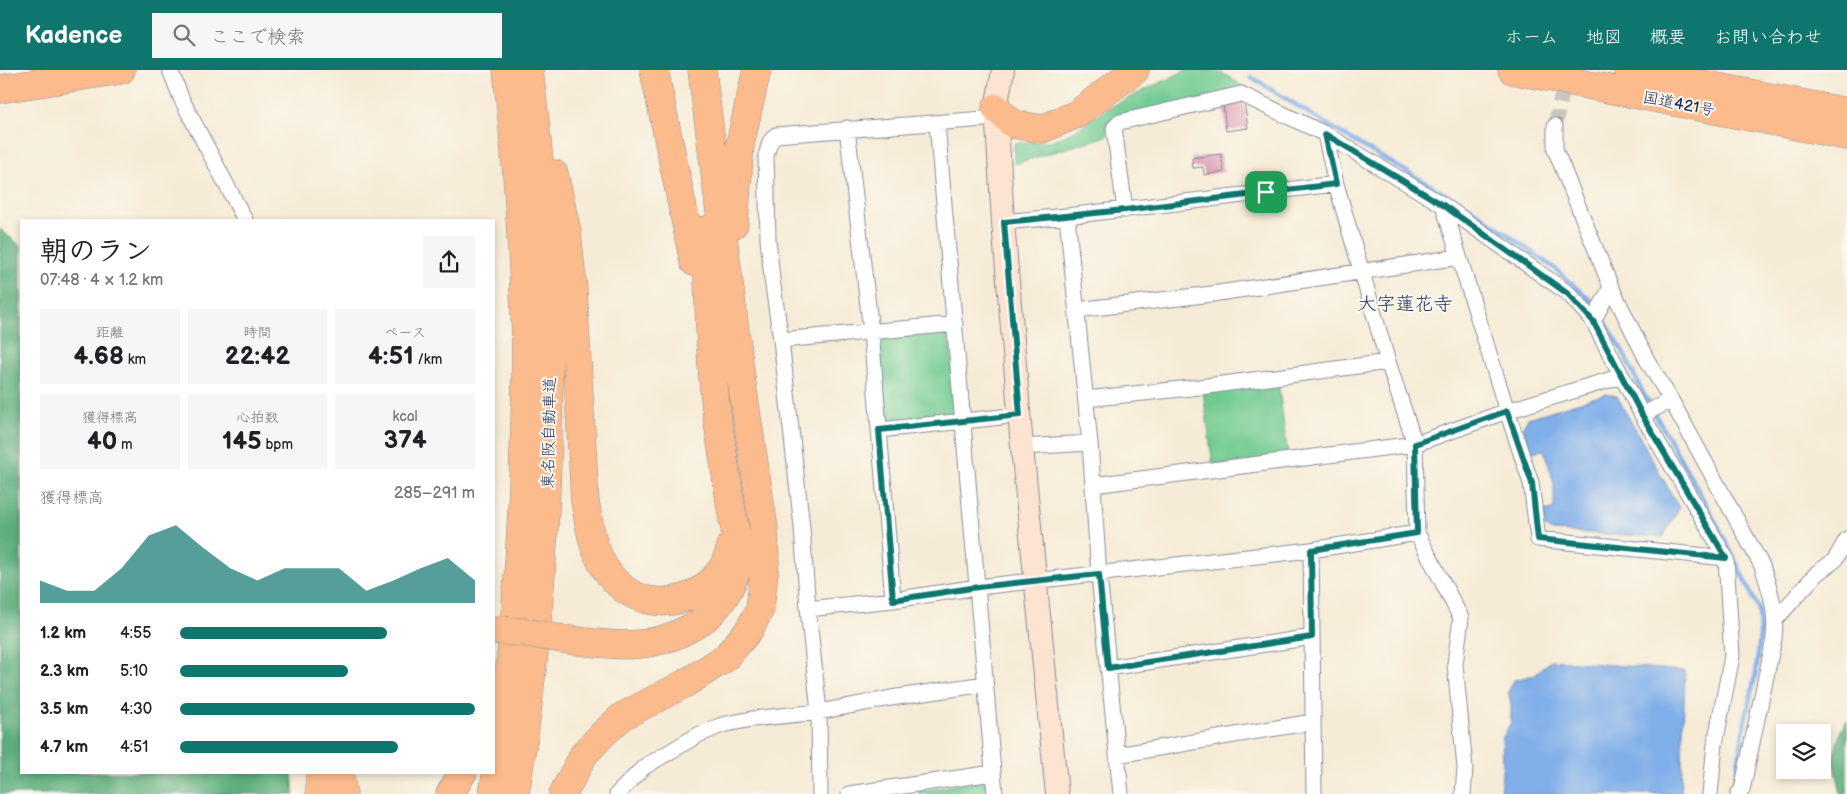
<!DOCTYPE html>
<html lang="ja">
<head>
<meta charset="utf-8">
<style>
	:root { --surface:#fff; --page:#f6f6f6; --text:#202124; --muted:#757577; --accent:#0f766e }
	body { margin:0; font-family:"Balsamiq Sans","Klee One",sans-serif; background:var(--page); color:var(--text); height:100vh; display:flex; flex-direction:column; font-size:19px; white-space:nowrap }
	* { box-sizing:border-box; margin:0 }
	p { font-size:16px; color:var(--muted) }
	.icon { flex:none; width:28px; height:28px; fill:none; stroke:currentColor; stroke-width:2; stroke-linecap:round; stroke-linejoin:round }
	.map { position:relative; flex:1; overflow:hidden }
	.details { position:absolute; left:20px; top:149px; width:475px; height:555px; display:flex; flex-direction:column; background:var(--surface); border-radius:0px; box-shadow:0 2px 8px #0003 }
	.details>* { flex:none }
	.controls { position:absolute; left:1776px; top:654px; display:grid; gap:10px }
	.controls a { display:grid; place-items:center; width:55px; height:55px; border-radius:0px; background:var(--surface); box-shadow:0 2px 8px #0003; font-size:25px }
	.pin { position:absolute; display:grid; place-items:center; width:42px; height:42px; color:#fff; margin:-21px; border-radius:10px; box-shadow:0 2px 8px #0006 }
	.round { display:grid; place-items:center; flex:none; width:52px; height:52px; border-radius:0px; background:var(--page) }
	.overview { display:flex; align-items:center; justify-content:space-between; height:85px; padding:0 20px }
	h1 { font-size:28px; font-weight:700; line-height:38px }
	.stats { display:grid; grid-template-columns:repeat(3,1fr); gap:8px; height:85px; padding:5px 20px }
	.stats div { display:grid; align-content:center; border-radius:0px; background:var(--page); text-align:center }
	.stats b { font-size:25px; font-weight:700 }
	.stats small { font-size:14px; font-weight:400 }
	.stats p { font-size:14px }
	.chart { height:140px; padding:10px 20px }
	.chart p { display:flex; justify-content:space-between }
	.chart svg { width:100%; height:90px; margin-top:5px; fill:var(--accent); opacity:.7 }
	ul { padding:0 20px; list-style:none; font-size:16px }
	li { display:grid; grid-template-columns:80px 60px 1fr; align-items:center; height:38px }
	li i { height:12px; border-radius:6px; background:var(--accent) }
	header { display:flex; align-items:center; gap:30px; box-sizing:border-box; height:70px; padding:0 25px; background:var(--accent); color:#fff }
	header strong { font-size:24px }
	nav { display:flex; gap:28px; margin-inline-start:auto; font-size:18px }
	.search { width:350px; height:45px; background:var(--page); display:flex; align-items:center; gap:12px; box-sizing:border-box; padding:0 18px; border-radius:0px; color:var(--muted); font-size:19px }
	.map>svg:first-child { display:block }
</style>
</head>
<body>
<header>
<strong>Kadence</strong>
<div class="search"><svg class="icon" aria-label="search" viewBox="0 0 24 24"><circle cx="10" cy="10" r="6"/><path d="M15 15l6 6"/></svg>ここで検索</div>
<nav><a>ホーム</a><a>地図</a><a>概要</a><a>お問い合わせ</a></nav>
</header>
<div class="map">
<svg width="1847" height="724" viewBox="0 0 1847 724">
	<rect width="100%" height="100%" fill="#fbf7ec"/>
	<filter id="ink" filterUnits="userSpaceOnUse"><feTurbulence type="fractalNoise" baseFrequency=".02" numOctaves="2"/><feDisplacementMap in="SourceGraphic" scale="10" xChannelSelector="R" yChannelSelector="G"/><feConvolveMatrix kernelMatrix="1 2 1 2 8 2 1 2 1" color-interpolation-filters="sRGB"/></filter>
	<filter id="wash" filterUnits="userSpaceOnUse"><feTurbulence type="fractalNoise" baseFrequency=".0096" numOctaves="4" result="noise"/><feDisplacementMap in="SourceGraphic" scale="20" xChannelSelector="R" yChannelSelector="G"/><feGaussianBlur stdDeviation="1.12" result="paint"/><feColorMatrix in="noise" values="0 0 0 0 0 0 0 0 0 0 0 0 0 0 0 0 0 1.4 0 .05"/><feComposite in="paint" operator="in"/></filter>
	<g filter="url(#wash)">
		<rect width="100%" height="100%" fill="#f6ebd6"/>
		<path fill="#70ca91" stroke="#467c78" d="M1186 0C1219 0 1221 0 1246 19L1107 52V66L1014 94V73L1050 71 1069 64 1108 38Z
			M949 261 958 349 883 357 875 269Z
			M1278 311 1288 386 1213 396 1203 321Z
			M987 710 989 724H919V721Z"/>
		<path fill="#5cae7b" stroke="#3c6e6c" d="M0 159 21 176V702L292 703 294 724H0Z
			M1847 650V724H1841L1833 688 1841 660Z"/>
		<path fill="#7faee9" stroke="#4d6ea4" d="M1606 324 1617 326 1679 438 1663 467 1552 461 1544 456 1543 440H1554V413L1544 380 1529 382 1523 356 1528 348Z
			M1551 590 1685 601 1681 724H1500L1503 692 1502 669 1511 652V633L1508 622 1514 610 1534 605Z"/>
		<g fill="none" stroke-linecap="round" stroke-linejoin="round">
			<path stroke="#7faee9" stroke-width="4.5" d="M1251 7 1357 73 1475 141 1554 198 1597 236
				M1600 243 1622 280 1641 319 1720 459 1759 540 1760 565 1756 602 1745 651 1734 717 1736 722"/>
		</g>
		<g id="blocks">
			<path fill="#d78aaa" d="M1244 31 1248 58 1226 61 1223 34Z
				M1221 84 1224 102 1204 105 1203 97 1193 98 1192 88Z"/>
		</g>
	</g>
	<g filter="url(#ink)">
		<use href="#blocks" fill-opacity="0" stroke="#888d9a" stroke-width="1"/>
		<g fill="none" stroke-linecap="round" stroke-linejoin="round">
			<path stroke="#cac5be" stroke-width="15" stroke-dasharray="15 8" stroke-linecap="butt" d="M1555 56 1566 4"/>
			<defs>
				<path id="street" d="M170 0 182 30 245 150
					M937 53 995 724
					M1555 56V79L1611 217 1647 290 1671 330 1762 496C1771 523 1777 540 1774 569L1742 720 1738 724
					M847 58 871 261 893 530
					M1325 64 1336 114 1388 292 1415 374 1417 463 1461 548 1455 594 1465 698 1463 724
					M1443 135 1507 341 1531 413 1538 469 1726 488
					M1125 140 1114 58 1120 52 1241 24 1325 64 1443 135 1569 224 1593 251 1642 345 1726 488 1732 586 1715 674 1710 724
					M1003 152 1067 146
					M1077 240 1212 224 1459 187
					M1593 251 1611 217
					M781 270 955 254
					M1086 329 1200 317 1388 292
					M1642 345 1671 330
					M879 360 1020 345
					M1022 377 1090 373
					M1093 415 1415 374 1507 341 1622 306
					M1311 480 1314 724
					M808 539 893 530 978 517 1311 480 1417 463
					M1776 549 1817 503 1834 491 1847 469
					M1108 598 1312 567
					M1117 685 1312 652
					M617 724 644 697 698 665 722 655 752 649 819 642 891 628 985 614
					M820 724 819 642 808 539 802 457 781 270 772 209 768 169 766 86 770 72 776 65 997 48
					M849 724 993 703
					M1121 724 1099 505 1090 373 1067 146 1336 114"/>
				<path id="secondary" d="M1003 0 996 38 1003 152 1022 377 1057 724"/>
				<path id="highway" d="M654 0 694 192
					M1512 0 1847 66
					M1628 0 1847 42
					M0 19 121 0
					M996 38 1013 54 1042 59 1077 44 1135 0
					M554 104 567 162 573 220 585 431C590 461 594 490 616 512 654 551 720 528 731 476
					M734 154 740 74 757 0
					M562 569C607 575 647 582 688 559 703 552 715 541 724 527 732 514 739 500 739 485 739 470 734 458 732 444 727 411 722 379 717 346 709 285 709 222 706 160
					M320 702V724
					M339 702 343 724
					M450 724 463 702
					M493 724C511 611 521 496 524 381 526 329 527 275 524 223 521 148 515 74 507 0
					M515 724C542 558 552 390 548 222 546 148 538 74 529 0
					M563 724 584 684 604 663 623 646 686 613 725 588 749 560 760 539 765 493 764 459 741 308 702 0"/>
			</defs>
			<use href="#street" stroke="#888d9a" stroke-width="17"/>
			<use href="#secondary" stroke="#888d9a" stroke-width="24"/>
			<use href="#highway" stroke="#888d9a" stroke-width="29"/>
			<use href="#street" stroke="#fff" stroke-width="15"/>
			<use href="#secondary" stroke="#fde4d1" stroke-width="22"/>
			<use href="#highway" stroke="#fbbb8c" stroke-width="28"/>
			<defs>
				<path id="highway-bridge" d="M494 560 523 562 562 569"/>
			</defs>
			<use href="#highway-bridge" stroke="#888d9a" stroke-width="29" stroke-linecap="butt"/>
			<use href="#highway-bridge" stroke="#fbbb8c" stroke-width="28"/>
		</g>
	</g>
	<g fill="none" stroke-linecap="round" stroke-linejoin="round" filter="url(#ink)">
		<defs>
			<path id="route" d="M1325 64 1443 135 1568 224 1593 251 1642 345 1726 488 1538 469 1532 413 1507 341 1415 374 1417 463 1311 480 1312 567 1108 598 1099 504 978 517 893 530 879 360 1020 345 1004 152 1125 140 1336 114Z"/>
		</defs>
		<use href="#route" stroke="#fff" stroke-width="10"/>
		<use href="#route" stroke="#0f766e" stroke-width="6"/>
	</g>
	<g text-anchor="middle" stroke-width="4" stroke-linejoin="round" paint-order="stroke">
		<g font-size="16" fill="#1b2f5e" stroke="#fbf7ec">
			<text transform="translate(1679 33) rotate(11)" y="6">国道421号</text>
			<text transform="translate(548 363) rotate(-89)" y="6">東名阪自動車道</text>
		</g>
		<g font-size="19" fill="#1b2f5e" stroke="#fbf7ec">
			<text x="1405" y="240">大字蓮花寺</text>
		</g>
	</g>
</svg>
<div class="controls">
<a><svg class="icon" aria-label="layers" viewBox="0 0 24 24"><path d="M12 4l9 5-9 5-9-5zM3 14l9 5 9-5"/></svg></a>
</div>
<div class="pin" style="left:1266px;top:122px;background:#1e9e55"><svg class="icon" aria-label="arrive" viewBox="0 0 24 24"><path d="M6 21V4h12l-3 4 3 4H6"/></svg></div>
<section class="details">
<div class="overview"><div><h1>朝のラン</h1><p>07:48 · 4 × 1.2 km</p></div><a class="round"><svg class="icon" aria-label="share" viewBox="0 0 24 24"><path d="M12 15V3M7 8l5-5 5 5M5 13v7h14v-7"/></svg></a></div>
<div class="stats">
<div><p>距離</p><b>4.68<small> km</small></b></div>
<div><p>時間</p><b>22:42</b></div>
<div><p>ペース</p><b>4:51<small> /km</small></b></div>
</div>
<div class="stats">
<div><p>獲得標高</p><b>40<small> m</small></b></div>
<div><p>心拍数</p><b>145<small> bpm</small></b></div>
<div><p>kcal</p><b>374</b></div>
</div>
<div class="chart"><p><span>獲得標高</span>285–291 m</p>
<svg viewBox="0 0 160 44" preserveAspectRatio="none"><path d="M0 44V33L10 38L20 38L30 27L40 11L50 6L60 17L70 27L80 33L90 27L100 27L110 27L120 38L130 33L140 27L150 22L160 33V44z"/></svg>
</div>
<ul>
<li><b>1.2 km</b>4:55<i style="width:70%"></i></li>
<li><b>2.3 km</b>5:10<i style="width:57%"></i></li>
<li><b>3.5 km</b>4:30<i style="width:100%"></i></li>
<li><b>4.7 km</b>4:51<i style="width:74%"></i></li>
</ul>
</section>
</div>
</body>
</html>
